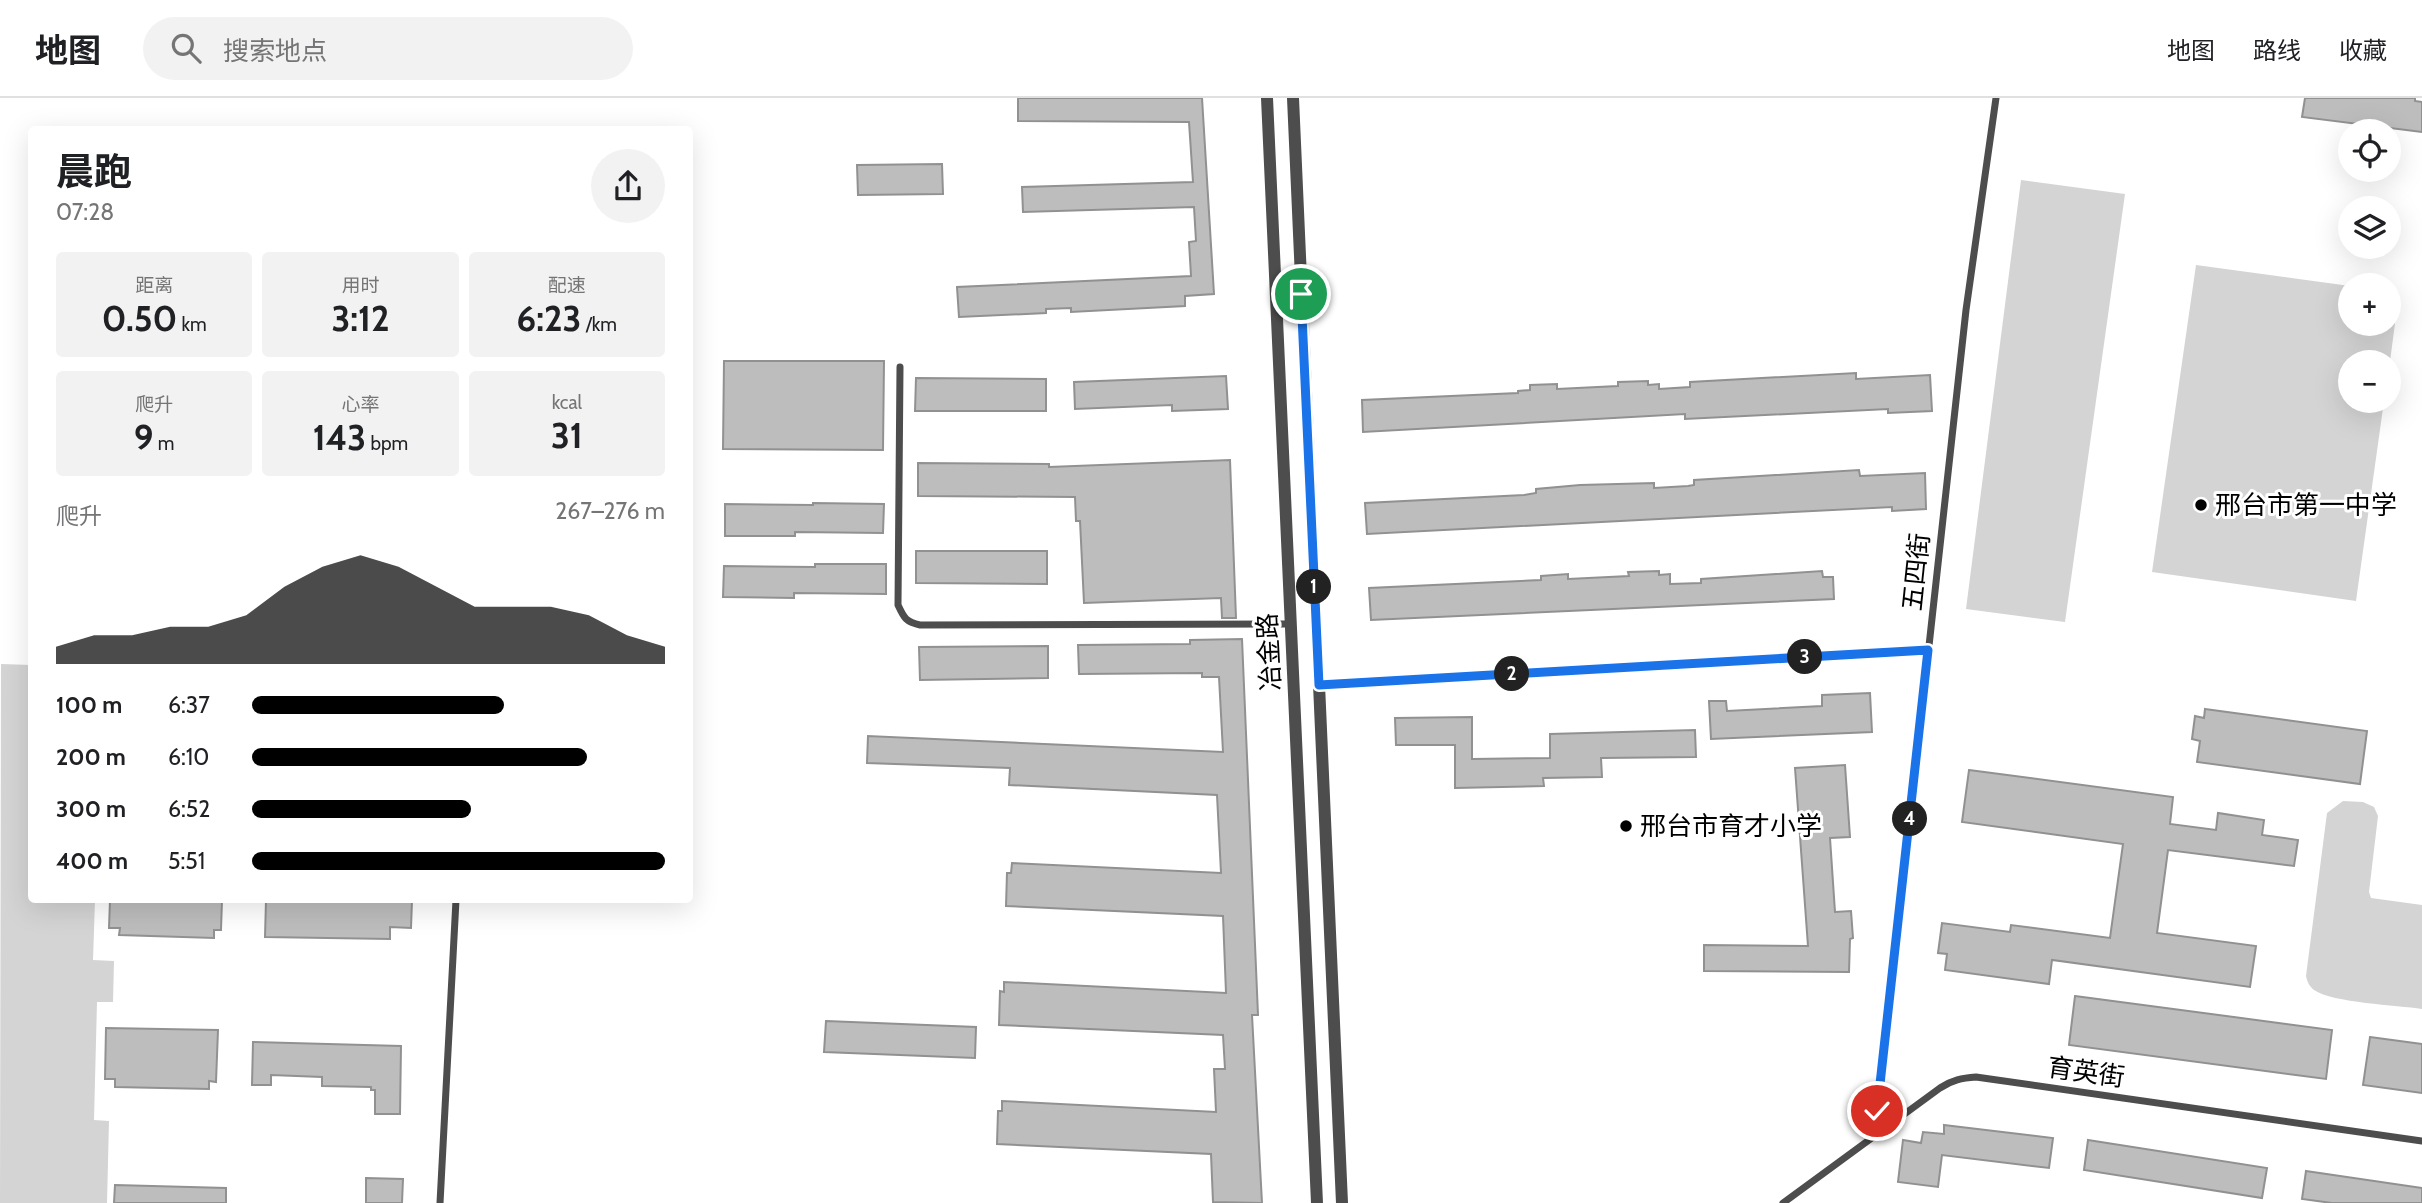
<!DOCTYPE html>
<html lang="zh">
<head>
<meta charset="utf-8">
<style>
	:root { --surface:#fff; --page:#f2f2f2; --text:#202124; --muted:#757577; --line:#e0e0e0; --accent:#000 }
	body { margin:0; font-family:Cabin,"Noto Sans SC",sans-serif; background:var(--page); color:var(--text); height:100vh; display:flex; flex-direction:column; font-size:26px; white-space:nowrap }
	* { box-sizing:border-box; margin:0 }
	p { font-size:23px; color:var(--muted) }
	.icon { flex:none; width:38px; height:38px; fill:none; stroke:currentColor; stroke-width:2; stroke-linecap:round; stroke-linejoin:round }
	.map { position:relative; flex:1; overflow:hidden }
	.side { position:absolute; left:28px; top:28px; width:665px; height:777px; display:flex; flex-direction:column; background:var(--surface); border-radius:7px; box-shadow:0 7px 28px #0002 }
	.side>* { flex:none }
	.controls { position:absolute; left:2338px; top:21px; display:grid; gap:14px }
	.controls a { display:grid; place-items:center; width:63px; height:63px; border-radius:50%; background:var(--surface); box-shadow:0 7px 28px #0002; font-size:35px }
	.pin { position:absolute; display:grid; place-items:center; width:60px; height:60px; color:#fff; margin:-30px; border:4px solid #fff; border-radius:50%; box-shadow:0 2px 7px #0007 }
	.km { position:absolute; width:35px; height:35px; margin:-18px; border-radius:50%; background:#222; color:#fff; font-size:19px; line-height:35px; text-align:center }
	.round { display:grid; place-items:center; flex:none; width:74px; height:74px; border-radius:37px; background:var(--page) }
	.summary { display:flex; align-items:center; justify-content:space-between; height:119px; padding:0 28px }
	h1 { font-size:38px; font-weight:700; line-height:52px }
	.figures { display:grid; grid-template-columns:repeat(3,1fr); gap:10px; height:119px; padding:7px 28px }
	.figures div { display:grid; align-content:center; border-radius:7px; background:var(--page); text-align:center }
	.figures b { font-size:35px; font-weight:700 }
	.figures small { font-size:19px; font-weight:400 }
	.figures p { font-size:19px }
	.chart { height:196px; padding:14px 28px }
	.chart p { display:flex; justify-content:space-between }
	.chart svg { width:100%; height:126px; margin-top:7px; fill:var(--accent); opacity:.7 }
	ul { padding:0 28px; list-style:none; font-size:23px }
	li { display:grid; grid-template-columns:112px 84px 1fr; align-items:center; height:52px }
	li i { height:18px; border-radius:9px; background:var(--accent) }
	header { display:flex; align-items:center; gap:42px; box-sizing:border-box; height:98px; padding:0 35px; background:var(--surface); border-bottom:2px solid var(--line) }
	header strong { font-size:33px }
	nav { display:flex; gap:38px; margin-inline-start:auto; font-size:24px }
	.search { width:490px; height:63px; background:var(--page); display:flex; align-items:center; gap:18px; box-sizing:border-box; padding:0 24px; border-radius:38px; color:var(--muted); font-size:26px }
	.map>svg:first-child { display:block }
</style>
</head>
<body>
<header>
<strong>地图</strong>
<div class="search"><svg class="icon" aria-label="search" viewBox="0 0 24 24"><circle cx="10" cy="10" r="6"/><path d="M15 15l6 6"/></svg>搜索地点</div>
<nav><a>地图</a><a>路线</a><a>收藏</a></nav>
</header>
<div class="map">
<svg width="2422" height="1105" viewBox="0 0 2422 1105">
	<rect width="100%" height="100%" fill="#fff"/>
	<path fill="#d4d4d4" d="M2021 82 2125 96 2065 524 1966 511Z
		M2196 167 2350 188V226H2389V194L2399 195 2389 271V264H2350V303H2384L2356 503 2152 474Z
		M1 566 31 567 32 802H95L93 862 114 863 113 904H97L94 1022 109 1023 107 1105H0Z
		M2343 703 2363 704 2374 709 2378 718 2369 794 2371 800 2422 807V911C2397 907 2333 905 2314 892 2309 888 2307 883 2306 878L2327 715Z"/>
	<path fill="#bdbdbd" stroke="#919191" stroke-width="2" d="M1018 0H1202L1214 196 1185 198V208L1071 214V210L1046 211V215L959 219 957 189 1191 178 1189 144 1196 143 1194 109 1023 114 1022 89 1193 84 1189 24 1018 23Z
		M2305 0H2415V3L2422 4V34L2302 19Z
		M942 66 943 96 858 97 857 67Z
		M724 263H884L883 352 723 351Z
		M1856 275V281L1930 277 1932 313 1888 315V311L1685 321V316L1363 334 1362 302 1518 295V293L1530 292V287L1557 286V291L1618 288V284L1648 283V287L1659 286V291L1690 289V284Z
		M1226 278 1228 311 1172 313V307L1075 311 1074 284Z
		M916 280 1046 281V313H915Z
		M1230 362 1236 520H1222L1221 500 1084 505 1080 423H1076L1075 399 918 398V365L1049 366V369Z
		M1859 372 1860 378 1925 375 1926 411 1892 413V409L1367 436 1365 405 1524 397 1536 395V391L1580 387 1654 385V390L1688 388 1694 387V382Z
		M813 405 884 406 883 435 795 434V438H725V406L813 407Z
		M916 453H1047V486L916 485Z
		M815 466H886V496L794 495V500L723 499 724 468 815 469Z
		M1659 473V477L1670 476V486L1701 485V481L1822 473 1823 479H1833L1834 501 1371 522 1369 490 1541 482V478L1568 476V481L1629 478 1628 474Z
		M1242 541 1258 917H1252L1262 1105 1213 1104 1211 1056 997 1046 998 1013H1002V1003L1216 1014 1214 971H1225L1223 937 999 927 1000 893 1004 894V884L1226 895 1223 818 1006 808 1007 775H1011L1012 765 1221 775 1217 697 1009 687 1010 670 867 665 868 638 1223 654 1219 579H1202V575L1079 576 1078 547 1190 546V542Z
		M1048 548V580L920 582 919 549Z
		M1870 595 1872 634 1711 641 1709 603H1726L1727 613 1822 608V597Z
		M2205 611 2367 633 2360 686 2197 664 2200 643 2192 641 2195 618 2204 620Z
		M1472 619V661L1550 660V636L1695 632 1696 659 1601 660 1602 679 1543 680 1544 688 1455 690V647H1396L1395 620Z
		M1845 667 1850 739 1830 740 1835 814 1851 813 1853 840 1850 841 1849 874 1704 873V847L1808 848 1795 670Z
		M1969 672 2173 699 2170 726 2216 732 2218 715 2264 722 2262 737 2298 742 2294 768 2168 752 2157 835 2256 848 2250 889 2052 862 2049 886 1945 872 1947 856 1938 855 1942 825 2010 834 2011 827 2110 840 2123 746 1962 724Z
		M110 802H222L221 832H214V840L119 837 120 830H109Z
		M266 802H412L411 830 390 829V841L265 839Z
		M2075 898 2332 932 2326 981 2069 947Z
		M826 923 976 929 975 960 824 954Z
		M106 930 218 932 216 984 209 983V991L115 989V981H105Z
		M2370 939 2422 946V995L2363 987Z
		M253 944 401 948 400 1016H375V992H371V989L322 988V979L271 977V987H252Z
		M1944 1027 2053 1040 2049 1070 1942 1057 1938 1089 1898 1084 1903 1042 1921 1045 1923 1034 1944 1036Z
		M2088 1042 2267 1070 2262 1100 2084 1072Z
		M2306 1073 2422 1090V1105H2332L2302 1101Z
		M366 1080 403 1081 402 1105H366Z
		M115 1087 226 1090V1105H114Z"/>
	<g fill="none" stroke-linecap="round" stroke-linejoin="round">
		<path stroke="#4d4d4d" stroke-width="7" d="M900 269 898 507C904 520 906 524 920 527L1291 526
			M1319 587 1929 552
			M1875 1038 1966 212 1996 0
			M440 1105 456 802
			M1783 1105 1940 990C1952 982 1962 980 1976 979L2422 1043"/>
		<path stroke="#4d4d4d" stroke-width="12" d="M1267 0 1317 1105
			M1293 0 1342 1105"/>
	</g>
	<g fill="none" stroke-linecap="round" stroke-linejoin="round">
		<defs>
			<path id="route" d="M1301 196 1319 587 1928 552 1877 1013"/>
		</defs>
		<use href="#route" stroke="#fff" stroke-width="14"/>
		<use href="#route" stroke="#1a73e8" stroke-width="9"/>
	</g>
	<g fill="#000" stroke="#fff" stroke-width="2.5">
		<circle cx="2201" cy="407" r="7"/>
		<circle cx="1626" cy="728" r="7"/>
	</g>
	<g text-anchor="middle" stroke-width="6" stroke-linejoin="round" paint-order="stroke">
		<g font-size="26" fill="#000" stroke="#fff" text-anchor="start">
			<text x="2215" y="416">邢台市第一中学</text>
			<text x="1640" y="737">邢台市育才小学</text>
		</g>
		<g font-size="26" fill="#000" stroke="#fff">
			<text transform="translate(1916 474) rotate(-84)" y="9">五四街</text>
			<text transform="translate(1269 554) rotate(-93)" y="9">冶金路</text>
			<text transform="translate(2086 974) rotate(8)" y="9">育英街</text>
		</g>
	</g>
</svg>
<div class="controls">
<a><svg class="icon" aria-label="locate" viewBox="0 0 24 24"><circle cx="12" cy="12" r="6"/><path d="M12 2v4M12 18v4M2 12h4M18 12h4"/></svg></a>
<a><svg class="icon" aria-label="layers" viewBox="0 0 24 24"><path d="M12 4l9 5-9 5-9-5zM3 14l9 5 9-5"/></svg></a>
<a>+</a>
<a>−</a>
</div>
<div class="pin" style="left:1301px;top:196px;background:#1e9e55"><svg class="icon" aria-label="arrive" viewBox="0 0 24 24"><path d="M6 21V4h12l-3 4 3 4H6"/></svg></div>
<div class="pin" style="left:1877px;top:1013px;background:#d93025"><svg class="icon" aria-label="check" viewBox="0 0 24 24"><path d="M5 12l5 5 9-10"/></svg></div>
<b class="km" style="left:1314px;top:489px">1</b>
<b class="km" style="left:1512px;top:576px">2</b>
<b class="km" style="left:1805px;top:559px">3</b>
<b class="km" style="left:1910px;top:721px">4</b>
<section class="side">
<div class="summary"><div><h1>晨跑</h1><p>07:28</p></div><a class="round"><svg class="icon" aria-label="share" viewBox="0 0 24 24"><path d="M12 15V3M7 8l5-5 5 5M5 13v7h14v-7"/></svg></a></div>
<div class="figures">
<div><p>距离</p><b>0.50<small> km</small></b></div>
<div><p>用时</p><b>3:12</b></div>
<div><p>配速</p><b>6:23<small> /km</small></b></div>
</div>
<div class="figures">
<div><p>爬升</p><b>9<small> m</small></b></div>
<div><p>心率</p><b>143<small> bpm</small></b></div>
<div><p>kcal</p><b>31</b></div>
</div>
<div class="chart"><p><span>爬升</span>267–276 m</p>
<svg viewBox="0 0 160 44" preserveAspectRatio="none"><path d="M0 44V38L10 34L20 34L30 31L40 31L50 27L60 17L70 10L80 6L90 10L100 17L110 24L120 24L130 24L140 27L150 34L160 38V44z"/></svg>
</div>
<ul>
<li><b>100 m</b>6:37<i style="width:61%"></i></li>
<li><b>200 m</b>6:10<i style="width:81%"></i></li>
<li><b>300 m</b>6:52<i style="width:53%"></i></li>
<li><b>400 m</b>5:51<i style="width:100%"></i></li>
</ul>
</section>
</div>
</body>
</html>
